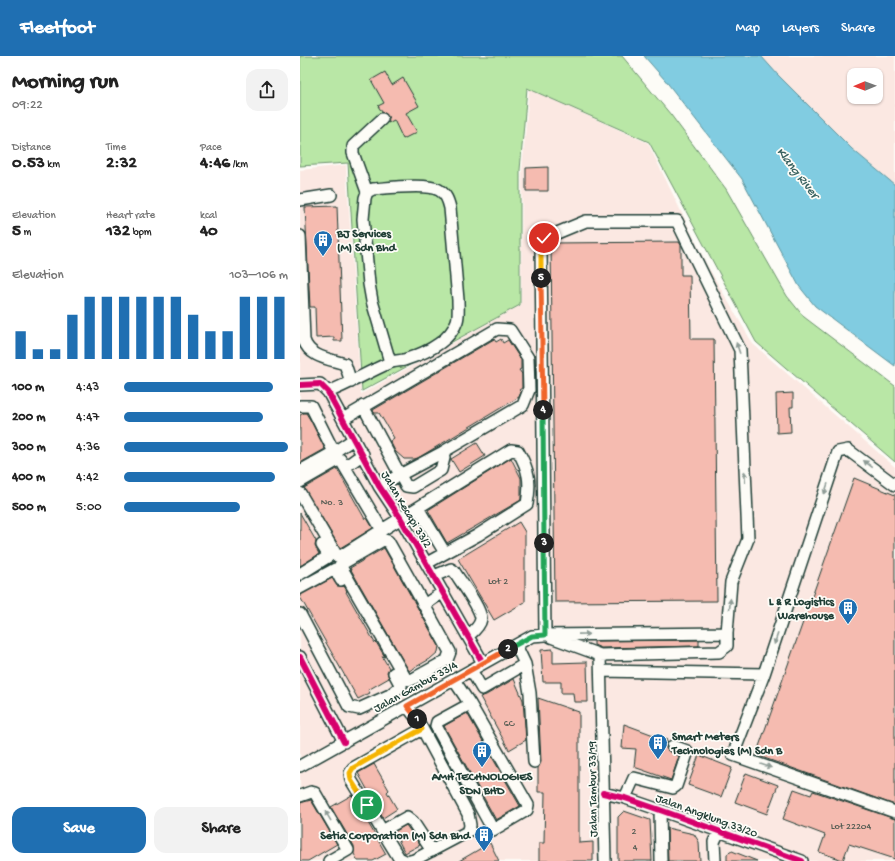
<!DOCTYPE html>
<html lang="en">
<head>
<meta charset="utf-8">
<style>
	:root { --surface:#fff; --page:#f2f2f2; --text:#222; --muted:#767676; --accent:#1f6fb2 }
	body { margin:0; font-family:"Gochi Hand",sans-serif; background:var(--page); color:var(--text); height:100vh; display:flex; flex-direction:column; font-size:15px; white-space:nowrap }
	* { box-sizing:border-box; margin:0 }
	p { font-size:13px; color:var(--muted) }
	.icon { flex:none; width:22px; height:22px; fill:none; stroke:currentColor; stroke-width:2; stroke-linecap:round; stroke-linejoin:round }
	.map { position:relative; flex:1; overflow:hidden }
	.side { display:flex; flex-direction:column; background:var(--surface); width:300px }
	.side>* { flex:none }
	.needle { width:26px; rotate:269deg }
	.buttons { position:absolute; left:547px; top:12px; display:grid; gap:8px }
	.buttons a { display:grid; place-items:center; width:36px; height:36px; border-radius:8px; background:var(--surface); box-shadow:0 1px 3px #0004; font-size:20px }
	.pin { position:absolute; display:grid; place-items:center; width:34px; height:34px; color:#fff; margin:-17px; border:2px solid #fff; border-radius:50%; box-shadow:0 1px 4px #0007 }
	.km { position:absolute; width:20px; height:20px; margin:-10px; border-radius:50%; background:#222; color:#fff; font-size:11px; line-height:20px; text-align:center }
	.round { display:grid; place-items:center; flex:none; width:42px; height:42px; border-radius:12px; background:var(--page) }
	.headline { display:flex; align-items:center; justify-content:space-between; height:68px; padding:0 12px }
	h1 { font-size:22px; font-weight:800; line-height:30px }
	.metrics { display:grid; grid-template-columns:repeat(3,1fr); gap:6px; height:68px; padding:4px 12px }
	.metrics div { display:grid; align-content:center }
	.metrics b { font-size:17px; font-weight:800 }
	.metrics small { font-size:11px; font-weight:400 }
	.metrics p { font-size:11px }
	.chart { height:112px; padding:8px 12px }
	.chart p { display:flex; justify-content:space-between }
	.chart svg { width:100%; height:72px; margin-top:4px; stroke:var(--accent); stroke-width:6 }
	.cta { display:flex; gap:8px; margin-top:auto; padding:8px 12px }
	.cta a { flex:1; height:46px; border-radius:12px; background:var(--accent); color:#fff; font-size:16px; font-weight:800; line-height:46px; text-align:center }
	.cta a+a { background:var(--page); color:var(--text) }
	ul { padding:0 12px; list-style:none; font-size:13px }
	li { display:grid; grid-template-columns:64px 48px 1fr; align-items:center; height:30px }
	li i { height:10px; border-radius:5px; background:var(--accent) }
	header { display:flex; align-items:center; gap:24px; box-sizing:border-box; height:56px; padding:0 20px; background:var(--accent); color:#fff }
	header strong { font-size:19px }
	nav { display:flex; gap:22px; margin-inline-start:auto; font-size:14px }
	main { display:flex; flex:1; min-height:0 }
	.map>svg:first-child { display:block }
</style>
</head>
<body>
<header>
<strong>Fleetfoot</strong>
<nav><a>Map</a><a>Layers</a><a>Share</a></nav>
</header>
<main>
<section class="side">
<div class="headline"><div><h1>Morning run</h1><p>09:22</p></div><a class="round"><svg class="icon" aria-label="share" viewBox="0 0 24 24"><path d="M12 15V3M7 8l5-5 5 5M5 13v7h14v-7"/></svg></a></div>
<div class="metrics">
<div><p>Distance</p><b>0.53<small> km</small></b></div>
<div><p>Time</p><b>2:32</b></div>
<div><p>Pace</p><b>4:46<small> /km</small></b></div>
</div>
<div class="metrics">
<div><p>Elevation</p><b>5<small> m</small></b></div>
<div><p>Heart rate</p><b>132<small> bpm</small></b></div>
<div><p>kcal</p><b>40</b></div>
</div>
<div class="chart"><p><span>Elevation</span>103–106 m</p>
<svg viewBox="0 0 160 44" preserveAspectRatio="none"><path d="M5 44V27M15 44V38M25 44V38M35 44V17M45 44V6M55 44V6M65 44V6M75 44V6M85 44V6M95 44V6M105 44V17M115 44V27M125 44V27M135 44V6M145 44V6M155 44V6"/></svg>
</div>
<ul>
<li><b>100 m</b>4:43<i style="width:91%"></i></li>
<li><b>200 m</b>4:47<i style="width:85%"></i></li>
<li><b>300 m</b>4:36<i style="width:100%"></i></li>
<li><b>400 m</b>4:42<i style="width:92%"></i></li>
<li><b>500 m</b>5:00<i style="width:71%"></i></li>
</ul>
<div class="cta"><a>Save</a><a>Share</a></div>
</section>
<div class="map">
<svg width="595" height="805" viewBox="0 0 595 805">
	<rect width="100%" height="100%" fill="#fdfcf7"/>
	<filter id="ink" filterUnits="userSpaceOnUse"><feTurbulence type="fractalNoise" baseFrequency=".025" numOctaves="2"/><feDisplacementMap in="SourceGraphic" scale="8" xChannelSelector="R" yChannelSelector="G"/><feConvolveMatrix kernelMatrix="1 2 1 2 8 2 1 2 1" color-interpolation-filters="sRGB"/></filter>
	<g filter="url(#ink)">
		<path fill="#fbe8e2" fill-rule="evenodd" d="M461 0H595V129L552 93 478 19ZM554 19H576V41H554Z
			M229 33 348 87 407 209 453 288 595 411V805H0V114L46 109 61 338 221 249 222 114Z"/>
		<path fill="#b9e7a6" stroke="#6c926d" d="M0 0H322L371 59 426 133 487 240 504 261 595 330V406L456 286 349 86 227 32 220 114V249L62 335 48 107 0 110Z"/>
		<path fill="#81cce1" stroke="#5a939c" d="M344 0H461L478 19 552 93 595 129V310L515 250 499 230 442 123 365 24Z"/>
		<path fill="#f5bbb0" stroke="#1f3d34" d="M85 16 92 29 103 22 119 50 106 57 117 76 103 83 94 64 88 67 89 62 87 59 82 56 78 50 84 47 71 24Z
			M248 111V135H226V112Z
			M37 150 42 285H34V281L16 282 15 251H10L5 151Z
			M379 186 381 189V219H390L391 283H414L417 545 255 546 251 187Z
			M194 283 196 286 201 283 203 287 208 284 221 304V313L219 314 222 318V332L219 334 221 336 219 341 118 402 114 403H104L95 395 90 385 94 382 79 357H74L73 354Z
			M493 337V351H490L491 376 477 377 476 338Z
			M4 357H6L11 365 25 393 0 407V359Z
			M177 387 185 400 159 416 151 403Z
			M211 402 221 422V444L147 487 128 454Z
			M37 413 65 463 67 462 73 472 40 492 4 432Z
			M554 422 595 439V749L456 699Z
			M0 457 16 485 15 490 19 498 0 510Z
			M219 466 225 476V546L194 564 158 503Z
			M84 492 139 590 138 596 130 603 109 615 50 512Z
			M32 522 37 530H44L47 535 46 536 75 587 76 586 85 601 82 600 89 612 87 616 89 622 68 634 70 637 58 643 0 541V539Z
			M399 584V590L301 592 294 589V585Z
			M253 593V607L287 606 288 646H274L273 637H261V626H243L241 594Z
			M214 623 223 644 226 684 209 694 180 641 186 639Z
			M238 642 279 656V787L293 786V805H239V787H244L245 736H238V712L241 706Z
			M167 657 220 750 196 764 144 670Z
			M324 668 367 684 365 690 367 694 379 700 371 724 334 711 336 693 322 692Z
			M399 699 432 712 421 741 388 729Z
			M74 708 89 734 87 736 97 753 83 762 71 743 72 742 58 717Z
			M446 717 478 729 467 758 435 746Z
			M494 733 511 739 513 735 595 763V803L549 788 543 804 519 796 525 779 483 763Z
			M52 739 86 798 73 805H58L54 798V790L31 751Z
			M11 744 37 788 8 805H0V747Z
			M324 755 350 764 352 805H318V761Z
			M106 769 120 789 105 797 94 776Z
			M367 772 394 778 399 786 400 805H368Z
			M190 787 199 805H159Z
			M432 795 457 805H427V798Z"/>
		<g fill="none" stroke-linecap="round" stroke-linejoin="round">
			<defs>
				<path id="minor" d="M67 136 53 97V90L82 63
					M0 144 31 139
					M0 180 4 284C9 301 29 303 45 308L51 326
					M0 329 20 328 28 336 79 430 101 463 183 607
					M28 336C49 328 68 316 89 307 93 305 99 305 104 304 123 298 150 286 157 265 159 259 158 251 158 244L150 152C148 144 146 138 139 134 128 127 87 132 73 133L67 136 65 142 63 163 69 228 72 245 90 306
					M0 350H11L34 396 0 415
					M63 350 106 430 113 431 141 414 144 402 143 396
					M43 363 197 273 210 274 228 302 229 334 223 349 143 396 79 430
					M34 396 54 383
					M45 411 63 398
					M0 426 40 403 82 474 41 500H37L0 437
					M595 429 548 394 538 396 464 618 433 699 595 756
					M118 452 145 497
					M82 474 211 394 218 395C229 414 231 426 227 448L178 479 127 507
					M0 518 29 500 22 489
					M134 520 151 513 154 515C160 525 181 552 181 563 180 570 173 576 168 580
					M0 532 35 513 41 524
					M124 549 88 485 83 484 40 509 106 623 111 624 147 604 150 596 124 549 143 536
					M0 558 49 651 59 653 90 639 101 630 94 617
					M251 581 300 599 419 596 427 590V577
					M216 589 225 608 230 637 234 706
					M300 599 305 805
					M0 601 44 686
					M171 614 182 633 225 608
					M301 615 464 618
					M154 624 170 648 228 749 227 754 193 774 136 670 137 666 170 648
					M107 650 117 663 168 758 170 769 169 775 114 804 110 805
					M0 710 232 580 245 579 427 577 431 526 448 483 440 294 377 165H286L245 182 241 191 245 579
					M303 737 325 742 360 754 502 805
					M0 740 11 736 15 737 48 794 29 805
					M325 742 334 722 373 732 376 730 387 698V695L373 690
					M360 754 361 805
					M82 775 107 761 113 766 132 795
					M105 805 99 802 51 724 50 717 53 712 122 673
					M415 805 414 786 419 775"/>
			</defs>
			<use href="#minor" stroke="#1f3d34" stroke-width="14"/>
			<use href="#minor" stroke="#fdfcf7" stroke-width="11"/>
			<defs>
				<path id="cycleway" d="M0 329 20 328 28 336 79 430 101 463 183 607
					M0 601 44 686
					M303 737 325 742 360 754 502 805"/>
			</defs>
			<use href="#cycleway" stroke="#fdfcf7" stroke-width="8"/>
			<use href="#cycleway" stroke="#d6006c" stroke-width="6"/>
		</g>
		<defs><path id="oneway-solid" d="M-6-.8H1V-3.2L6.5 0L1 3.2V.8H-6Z"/></defs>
		<g fill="#8e9c96">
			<use href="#oneway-solid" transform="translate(438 292) rotate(-109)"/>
			<use href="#oneway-solid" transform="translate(568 408) rotate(-143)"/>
			<use href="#oneway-solid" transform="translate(445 421) rotate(-93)"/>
			<use href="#oneway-solid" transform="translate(526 433) rotate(109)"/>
			<use href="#oneway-solid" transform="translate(430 548) rotate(-85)"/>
			<use href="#oneway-solid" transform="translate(284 578) rotate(-1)"/>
			<use href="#oneway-solid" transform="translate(476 583) rotate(109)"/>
			<use href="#oneway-solid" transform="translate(466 710) rotate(19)"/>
			<use href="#oneway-solid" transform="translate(28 760) rotate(-120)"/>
		</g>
	</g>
	<g fill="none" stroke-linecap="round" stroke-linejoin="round" filter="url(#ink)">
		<defs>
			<path id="split-1" d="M67 749 51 724 50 717 53 712 122 673 117 663"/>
			<path id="split-2" d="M117 663 107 650 208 593"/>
			<path id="split-3" d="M208 593 232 580 245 579 244 487"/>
			<path id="split-4" d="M243 354 244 487"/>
			<path id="split-5" d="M241 222 243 354"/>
			<path id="split-6" d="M241 222V191L244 182"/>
		</defs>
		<use href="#split-1" stroke="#fff" stroke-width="8"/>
		<use href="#split-2" stroke="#fff" stroke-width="8"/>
		<use href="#split-3" stroke="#fff" stroke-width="8"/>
		<use href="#split-4" stroke="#fff" stroke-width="8"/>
		<use href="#split-5" stroke="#fff" stroke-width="8"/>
		<use href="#split-6" stroke="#fff" stroke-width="8"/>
		<use href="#split-1" stroke="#f5b400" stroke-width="5"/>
		<use href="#split-2" stroke="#f0652b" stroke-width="5"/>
		<use href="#split-3" stroke="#22a559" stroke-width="5"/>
		<use href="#split-4" stroke="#22a559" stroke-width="5"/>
		<use href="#split-5" stroke="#f0652b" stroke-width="5"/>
		<use href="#split-6" stroke="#f5b400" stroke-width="5"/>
	</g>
	<defs>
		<symbol id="building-pin" viewBox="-11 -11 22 30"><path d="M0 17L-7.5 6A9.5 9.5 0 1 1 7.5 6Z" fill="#1f6fb2" stroke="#fdfcf7"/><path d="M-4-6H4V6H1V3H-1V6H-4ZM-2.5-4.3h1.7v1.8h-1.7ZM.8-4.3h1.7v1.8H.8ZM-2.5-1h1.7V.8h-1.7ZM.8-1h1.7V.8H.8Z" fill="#fff"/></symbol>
	</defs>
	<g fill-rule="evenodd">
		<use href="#building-pin" x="12" y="173" width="22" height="30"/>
		<use href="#building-pin" x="537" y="541" width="22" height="30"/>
		<use href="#building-pin" x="347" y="676" width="22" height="30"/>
		<use href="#building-pin" x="171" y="684" width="22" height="30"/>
		<use href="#building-pin" x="173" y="768" width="22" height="30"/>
	</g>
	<g text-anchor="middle" stroke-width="3.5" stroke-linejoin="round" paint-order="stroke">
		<g font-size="10" fill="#545c53">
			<text x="32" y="449">No. 3</text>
			<text x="198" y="528">Lot 2</text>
			<text x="209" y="670">6C</text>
			<text x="551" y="773">Lot 22204</text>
			<text x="334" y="778">2</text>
			<text x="335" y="794">4</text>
		</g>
		<g font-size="12" font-weight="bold" fill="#1f3d34" stroke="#fdfcf7" text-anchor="start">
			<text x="37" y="181">BJ Services<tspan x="37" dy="14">(M) Sdn Bhd</tspan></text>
			<text x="534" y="549" text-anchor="end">L &amp; R Logistics<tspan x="534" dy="14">Warehouse</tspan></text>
			<text x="372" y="684">Smart Meters<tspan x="372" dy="14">Technologies (M) Sdn B</tspan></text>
			<text x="182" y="724" text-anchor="middle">AMH TECHNOLOGIES<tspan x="182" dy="14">SDN BHD</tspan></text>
			<text x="170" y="783" text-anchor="end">Setia Corporation (M) Sdn Bhd</text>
		</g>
		<g font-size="12" fill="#1f3d34" stroke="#fdfcf7">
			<text transform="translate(107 453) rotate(59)" y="4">Jalan Kecapi 33/2</text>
			<text transform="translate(115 630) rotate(-29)" y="4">Jalan Gambus 33/4</text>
			<text transform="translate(292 733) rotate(-91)" y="4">Jalan Tambur 33/19</text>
			<text transform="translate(407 759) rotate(20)" y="4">Jalan Angklung 33/20</text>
		</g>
		<g font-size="13" font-style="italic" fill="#38615f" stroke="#fdfcf7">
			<text transform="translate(499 116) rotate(52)" y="5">Klang River</text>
		</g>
	</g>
</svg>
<div class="buttons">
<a><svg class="needle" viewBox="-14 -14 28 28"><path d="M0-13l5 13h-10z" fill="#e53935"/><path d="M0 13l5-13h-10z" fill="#767676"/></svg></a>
</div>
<div class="pin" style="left:67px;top:749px;background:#1e9e55"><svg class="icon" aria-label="arrive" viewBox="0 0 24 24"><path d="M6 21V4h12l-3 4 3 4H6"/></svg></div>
<div class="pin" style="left:244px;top:182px;background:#d93025"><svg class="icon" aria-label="check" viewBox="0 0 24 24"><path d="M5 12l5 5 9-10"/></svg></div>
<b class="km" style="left:117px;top:663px">1</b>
<b class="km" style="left:208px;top:593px">2</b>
<b class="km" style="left:244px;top:487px">3</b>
<b class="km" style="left:243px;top:354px">4</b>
<b class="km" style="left:241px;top:222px">5</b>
</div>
</main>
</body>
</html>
